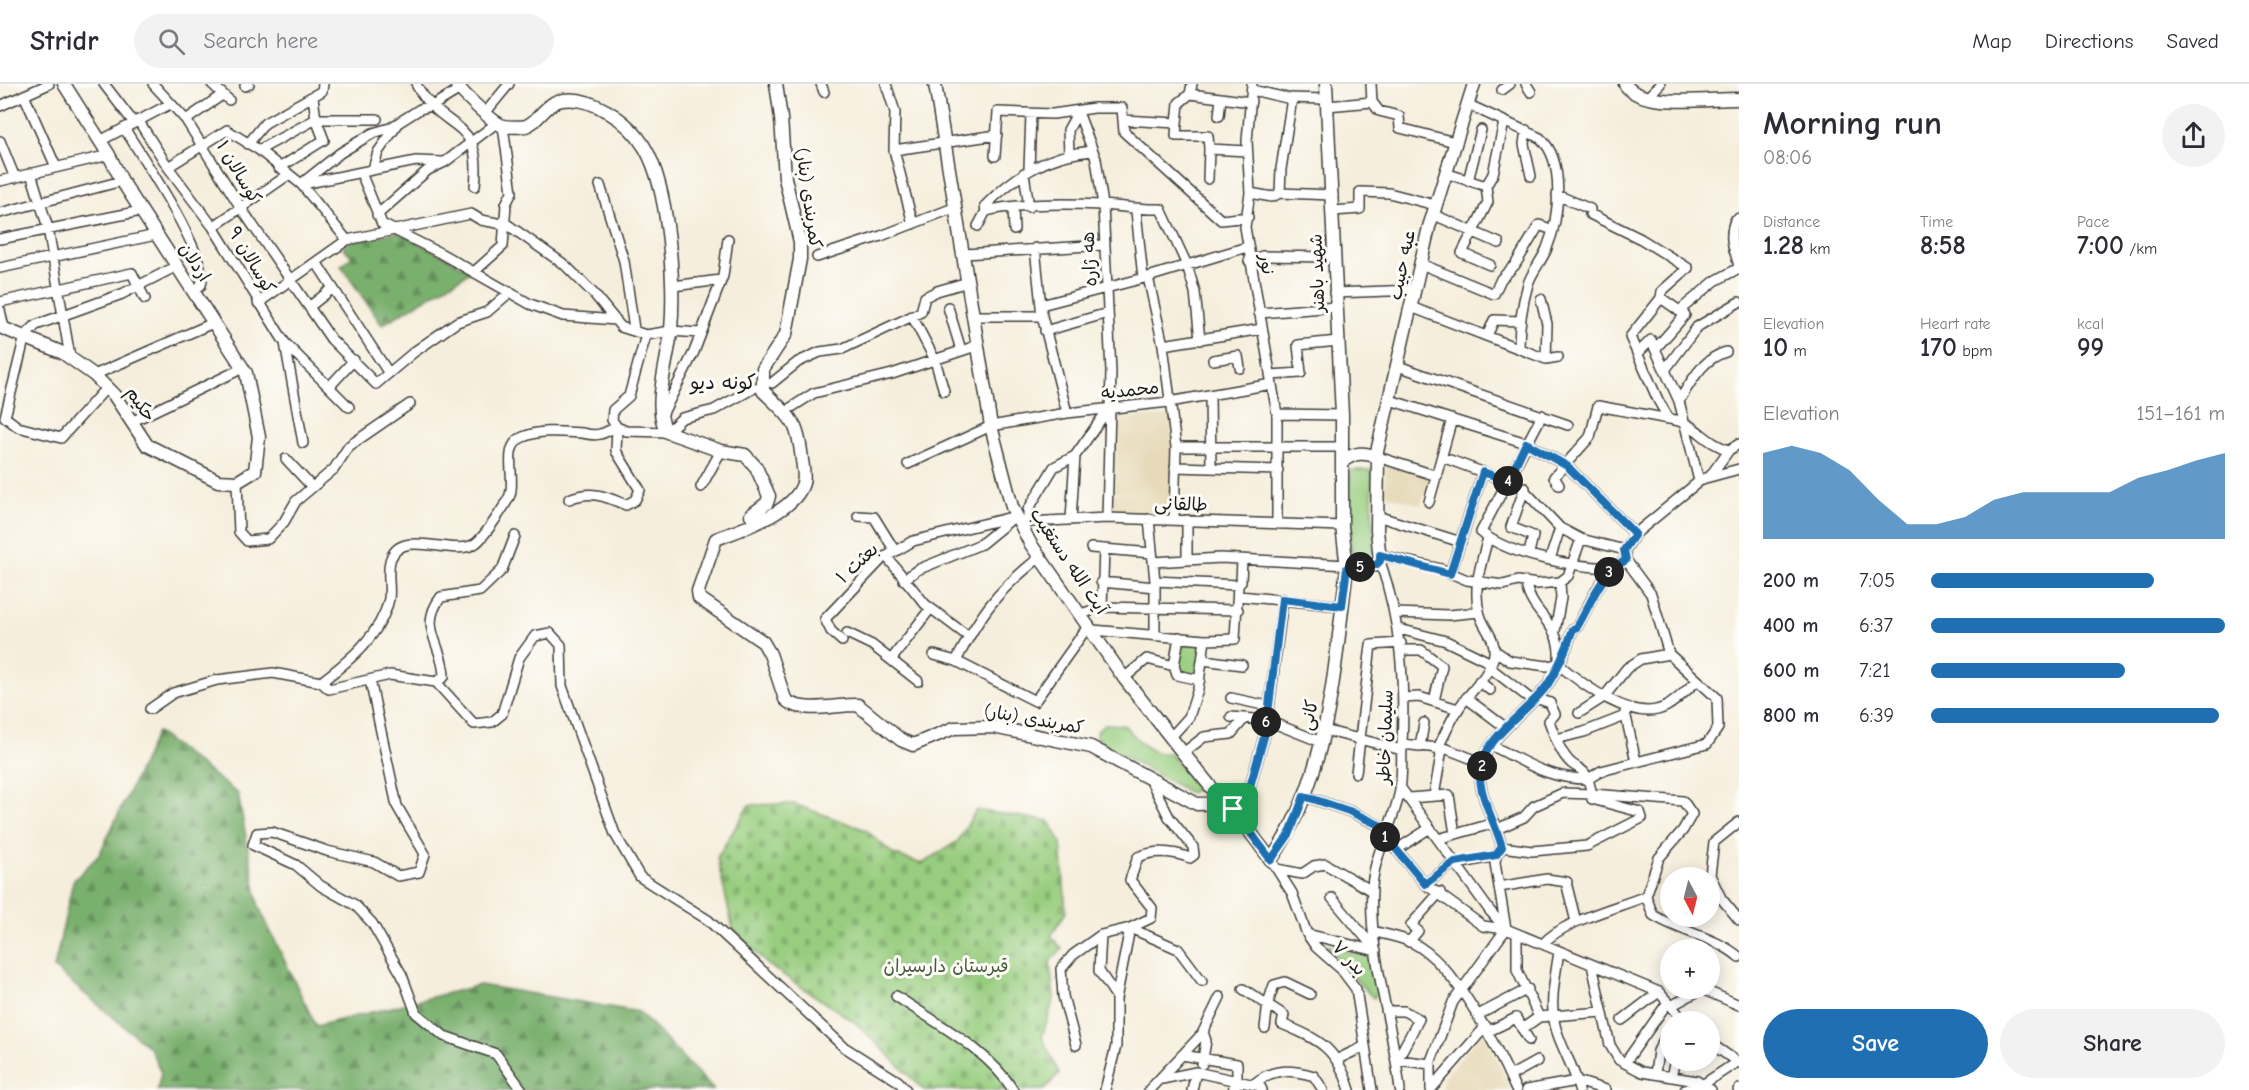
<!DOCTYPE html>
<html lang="en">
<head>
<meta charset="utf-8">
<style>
	:root { --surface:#fff; --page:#f2f2f3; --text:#2b2b33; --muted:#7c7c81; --line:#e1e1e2; --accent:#1f6fb2 }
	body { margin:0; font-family:"Comic Neue","Playpen Sans Arabic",sans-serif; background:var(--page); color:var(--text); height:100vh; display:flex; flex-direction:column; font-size:22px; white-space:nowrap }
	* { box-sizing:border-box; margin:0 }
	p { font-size:20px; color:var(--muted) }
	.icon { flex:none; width:33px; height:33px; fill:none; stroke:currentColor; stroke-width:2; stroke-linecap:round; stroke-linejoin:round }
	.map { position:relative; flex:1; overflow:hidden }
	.side { display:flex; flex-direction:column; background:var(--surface); width:510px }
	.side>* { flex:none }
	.needle { width:39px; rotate:173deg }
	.tools { position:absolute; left:1660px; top:783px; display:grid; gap:12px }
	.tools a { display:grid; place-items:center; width:60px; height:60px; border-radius:50%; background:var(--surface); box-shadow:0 3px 15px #0003; font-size:30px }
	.pin { position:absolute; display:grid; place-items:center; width:51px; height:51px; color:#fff; margin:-26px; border-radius:12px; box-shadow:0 3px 9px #0006 }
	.km { position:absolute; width:30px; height:30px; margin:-15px; border-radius:50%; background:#222; color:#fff; font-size:16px; line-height:30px; text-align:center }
	.round { display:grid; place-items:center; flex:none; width:63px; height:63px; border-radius:32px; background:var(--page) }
	.summary { display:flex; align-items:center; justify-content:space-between; height:102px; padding:0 24px }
	h1 { font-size:33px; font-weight:700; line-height:45px }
	.stats { display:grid; grid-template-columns:repeat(3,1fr); gap:9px; height:102px; padding:6px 24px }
	.stats div { display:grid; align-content:center }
	.stats b { font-size:26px; font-weight:700 }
	.stats small { font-size:16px; font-weight:400 }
	.stats p { font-size:16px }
	.chart { height:168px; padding:12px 24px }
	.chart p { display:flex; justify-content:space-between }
	.chart svg { width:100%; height:108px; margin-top:6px; fill:var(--accent); opacity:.7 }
	.cta { display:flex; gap:12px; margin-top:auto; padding:12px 24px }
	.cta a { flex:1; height:69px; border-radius:36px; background:var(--accent); color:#fff; font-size:24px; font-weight:700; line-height:69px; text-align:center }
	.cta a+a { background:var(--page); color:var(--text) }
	ul { padding:0 24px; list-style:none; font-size:20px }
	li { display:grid; grid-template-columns:96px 72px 1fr; align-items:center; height:45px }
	li i { height:15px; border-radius:8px; background:var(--accent) }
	header { display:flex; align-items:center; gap:36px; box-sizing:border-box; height:84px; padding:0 30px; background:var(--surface); border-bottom:2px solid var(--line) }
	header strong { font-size:28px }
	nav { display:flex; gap:33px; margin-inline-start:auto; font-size:21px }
	.search { width:420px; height:54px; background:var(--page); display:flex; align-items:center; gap:15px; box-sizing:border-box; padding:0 21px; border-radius:33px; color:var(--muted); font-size:22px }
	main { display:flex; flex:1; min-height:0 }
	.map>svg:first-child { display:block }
</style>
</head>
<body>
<header>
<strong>Stridr</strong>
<div class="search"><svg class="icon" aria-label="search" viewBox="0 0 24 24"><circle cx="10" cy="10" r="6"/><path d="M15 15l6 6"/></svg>Search here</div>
<nav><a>Map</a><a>Directions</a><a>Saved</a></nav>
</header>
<main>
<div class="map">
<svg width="1739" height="1006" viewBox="0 0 1739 1006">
	<defs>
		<pattern id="forest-firs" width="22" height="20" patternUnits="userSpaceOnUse" patternTransform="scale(1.5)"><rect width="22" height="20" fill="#7ab06e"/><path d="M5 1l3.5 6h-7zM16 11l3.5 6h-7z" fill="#638e5a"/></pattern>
		<pattern id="cemetery-stones" width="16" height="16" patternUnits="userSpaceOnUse" patternTransform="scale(1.5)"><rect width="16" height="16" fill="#98cd7f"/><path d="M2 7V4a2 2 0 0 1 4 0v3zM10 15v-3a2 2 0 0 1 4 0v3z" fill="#82af6d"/></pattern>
	</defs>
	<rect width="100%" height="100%" fill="#fdfcf7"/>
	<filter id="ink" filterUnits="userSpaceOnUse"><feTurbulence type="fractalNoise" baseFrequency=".0167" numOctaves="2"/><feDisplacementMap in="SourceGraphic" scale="12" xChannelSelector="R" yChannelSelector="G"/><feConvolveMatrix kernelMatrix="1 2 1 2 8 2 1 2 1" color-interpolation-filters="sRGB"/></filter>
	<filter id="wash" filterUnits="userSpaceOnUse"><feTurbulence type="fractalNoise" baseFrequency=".008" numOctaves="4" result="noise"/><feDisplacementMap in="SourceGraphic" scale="24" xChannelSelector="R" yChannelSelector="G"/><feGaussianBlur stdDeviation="1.35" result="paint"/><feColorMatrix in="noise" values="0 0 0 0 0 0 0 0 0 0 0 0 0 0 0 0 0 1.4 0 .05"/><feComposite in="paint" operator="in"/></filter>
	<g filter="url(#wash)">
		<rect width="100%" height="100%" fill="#f6eedc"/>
		<path fill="#e7daba" d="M1172 332V432L1110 431V409L1161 410 1110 408 1112 333Z
			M1386 381 1430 393 1421 421 1384 410Z
			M1484 947 1511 1006H1442L1443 994Z"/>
		<path fill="#98cd7f" stroke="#5a744e" stroke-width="1.5" d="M1350 386H1372L1373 469 1362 472 1351 468Z
			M1182 559 1201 561 1197 590 1180 588 1176 583Z
			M1105 640 1124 641C1138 655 1148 672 1170 669L1197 705 1190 709 1108 663 1096 653 1098 646Z
			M1326 861 1371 873 1378 908 1374 914C1356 899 1343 878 1326 861Z"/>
		<path fill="url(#forest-firs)" stroke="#4b6645" stroke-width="1.5" d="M397 148 472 187 382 241 341 182 352 173 343 163 350 158Z
			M157 648 238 710 259 823 316 942 480 901 639 928 714 1006H157L161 989 150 964 54 884 73 797 99 771Z"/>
		<path fill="url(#cemetery-stones)" stroke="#5a744e" stroke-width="1.5" d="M794 720 866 746 893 770 922 780 958 757 976 726 1049 737 1061 758 1066 828 1051 852 1062 865 1050 877 1054 914 1042 953 1059 989 1044 1006H924L856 939 768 881 733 845 717 774 749 721Z"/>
	</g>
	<g filter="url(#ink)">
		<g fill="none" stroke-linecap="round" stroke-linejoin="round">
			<defs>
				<path id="minor" d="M104 0 134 39
					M153 0 186 36 241 124 331 255 376 300 414 268 457 238 487 228 510 208
					M212 0 229 16
					M821 0 824 8
					M886 0 895 28 894 66 913 140
					M1252 0 1247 57 1250 109 1245 143 1277 330V440
					M1371 0 1372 18
					M1526 0 1531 8
					M245 2 249 0
					M417 2C444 50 483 32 475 102
					M1252 6 1287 14 1326 15
					M1502 6 1510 0
					M1190 10 1251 18
					M24 11 56 83
					M1647 14 1660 0
					M1372 18 1379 27 1399 32 1400 44 1455 58
					M1467 20 1540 54C1566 77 1559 135 1547 164 1542 177 1532 187 1528 200 1522 221 1519 243 1519 264
					M0 22 49 0
					M1327 22 1372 18
					M486 28 509 0
					M1078 28 1096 75 1103 121 1111 288 1107 434
					M1219 32 1221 14
					M138 36 168 83 213 143 285 259 349 323
					M186 36 222 11
					M1123 36 1177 39 1176 52H1208L1209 65 1247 67
					M1177 39 1179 19 1190 10 1192 0
					M124 44C141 71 211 175 201 201L193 207
					M1526 46 1524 60 1531 92
					M0 57 15 94
					M100 57 170 20
					M248 60 265 39 322 7 323 0
					M259 66 316 35H377
					M894 66 997 51
					M1069 69 1068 46 1078 28
					M995 72 998 28 1053 30 1094 24H1122L1124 48 1221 136 1248 133
					M168 83 227 46 259 66 301 100 347 156
					M279 84 324 56 316 35 313 13
					M373 85 378 68 398 40
					M1029 85 1031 30
					M31 89 48 144 70 273
					M361 89 382 140 440 169 530 220 563 232 616 236
					M1024 89 1029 123
					M1445 89 1486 102 1488 118 1462 169 1490 181
					M1208 95 1209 65
					M0 97 109 71
					M1468 97 1481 46
					M301 100 340 69 373 49 390 44 420 25 432 22 460 5
					M303 100 416 77 443 78
					M600 101 624 177 634 245
					M1486 102 1493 90 1504 38
					M1250 109 1272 113 1280 109 1333 111
					M1280 109 1281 85 1292 14
					M1557 111 1590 125V130L1641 155 1688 184 1662 207 1661 214 1630 253 1658 316 1669 335C1697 338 1702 358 1729 366
					M1013 123 1014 146
					M986 127C1022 119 1065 119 1101 121 1122 122 1140 126 1161 125L1187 181 1195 208 1200 256
					M1136 127 1143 194
					M1333 127 1360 125V108L1389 109 1435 121
					M0 129 122 97
					M1432 130 1499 159
					M377 131 428 86 445 78 498 38
					M1739 134 1735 136C1728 154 1734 164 1739 182
					M978 142 986 127 985 122C1015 91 1049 70 1093 67
					M213 143 288 91
					M0 155 141 127
					M1035 164 1042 232 1067 329
					M965 170 1103 161
					M817 173 881 152 956 123
					M1249 177 1262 172 1333 173
					M316 178 388 288
					M1421 180 1494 210 1501 195 1515 181 1539 141 1553 146
					M0 184 156 151
					M474 188 503 162 506 120 512 108 503 42
					M1148 193 1163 261 1176 363 1174 436
					M673 202 721 196
					M1334 209 1415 206
					M1541 215 1547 240 1546 275
					M0 218 132 189 145 215
					M258 219 347 156 471 130 481 136 508 141 565 181 594 210 621 243 646 251 671 247 700 249
					M1041 221 1148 193 1247 163
					M309 223 333 204
					M948 223 961 266
					M1411 223 1546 275 1558 273
					M0 226 4 244
					M1679 227 1715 197 1739 184
					M1259 229 1336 223
					M912 232 935 276 944 307
					M975 232H1042
					M1045 247 1108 229
					M1487 252 1494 236 1520 237
					M285 259 303 359
					M1163 261 1262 245
					M1656 264 1685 231 1661 214
					M1638 269 1651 256 1679 317 1699 397
					M1213 276 1238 272 1240 284
					M1398 282 1568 341
					M1665 286 1697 243 1739 218
					M94 291 213 239
					M1270 291 1301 289 1298 261 1338 257
					M772 299 798 278 820 268 842 265 921 228 925 213 937 207 968 198
					M107 303 61 354 18 343 5 333 25 252 36 241 122 210 177 182
					M329 303 354 276
					M1210 311 1211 384
					M1390 316 1526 359 1567 382 1635 450
					M1679 317C1691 298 1703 274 1726 268
					M792 323 814 309 892 290 979 261
					M1277 330 1342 331
					M662 331 694 268 723 192 728 155
					M1542 331 1481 448C1509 472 1576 483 1612 484
					M131 338 243 284
					M1176 363H1343
					M1378 373 1437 392
					M1442 373 1525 404 1524 406 1560 444 1581 455 1625 466
					M286 375 312 403
					M908 380 991 342 1067 329 1169 318 1272 300
					M1175 383 1278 386
					M1739 385 1702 395 1635 450 1625 466 1626 476 1651 510 1669 570 1717 614 1718 644 1707 660 1601 687 1588 695 1592 710 1683 717 1692 730 1683 746 1659 774 1646 812 1653 831C1680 848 1716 853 1739 873
					M1711 391 1729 366 1739 360
					M237 398 239 448 247 457 268 455 284 438 296 417 334 385 349 362 410 320
					M1559 401 1554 393 1590 353 1598 322 1669 335
					M701 403 721 367
					M1524 406 1511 443 1533 452 1529 469
					M569 415C591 406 605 412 626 421L635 416 640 406 616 367 617 343 612 336 613 326 629 312 646 251
					M1429 418 1452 335
					M858 432 874 433 895 467
					M1377 432 1461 458
					M1149 435 1155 497V551
					M1071 436 1075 372
					M1187 436V475
					M1028 438V426L1054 383 1075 372 1109 324
					M1021 442 1028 438 1107 434 1342 442
					M1091 464 1152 469
					M1380 471 1441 485 1467 496 1503 501 1518 497 1537 500 1560 498 1568 492 1581 455
					M886 472 925 520 969 553
					M1550 475 1560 444
					M1380 477C1401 538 1405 597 1402 661 1401 677 1403 696 1399 711 1392 742 1374 771 1372 803 1368 871 1393 939 1400 1006
					M1153 478 1221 474 1347 481
					M1450 490 1483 388
					M904 496 917 486 981 460 1014 433
					M1155 497 1238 501
					M1101 498 1155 503
					M1526 499C1530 531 1561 537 1559 574
					M1239 512 1342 522
					M1102 523 1104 465
					M1395 529 1449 531 1479 528
					M1081 530 1102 523 1238 526
					M1399 545 1446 557 1491 579
					M1093 546 1205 556 1235 555 1238 501 1241 498 1242 476
					M1555 547 1561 514 1560 498
					M847 549 872 561 918 597
					M1179 553 1174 582 1177 591 1200 596
					M842 557 831 547 825 535 882 475 913 457 1016 432
					M1402 566H1421L1442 582 1434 617
					M1494 566 1510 577 1547 582 1558 580
					M934 571 956 577 1035 617 1089 541
					M891 576 930 525
					M1203 576 1242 581
					M956 577C981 529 997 507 1040 473
					M1558 580C1582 600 1634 641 1667 622 1678 616 1687 605 1697 597
					M1489 583 1533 617
					M1124 594 1147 575 1174 582
					M370 596 397 722 425 770 419 788 398 792 374 778 327 767 272 748 257 749 253 761 296 781 321 802 355 821 372 839 402 891 416 929 444 952 496 970 522 1006
					M1479 597 1490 606
					M321 598 329 605 390 591 436 598 444 593C444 561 417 544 441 513L480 507 502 486 515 452
					M436 598 474 640 492 638 502 630 519 574 535 552 550 549 561 561 562 602 615 750 640 793 708 836 844 963 898 997 906 1006
					M1231 614 1268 622
					M1404 614 1419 613 1458 625
					M1466 614 1505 643
					M150 625 173 609 217 596 273 589 321 598C349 577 381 551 389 515 391 502 386 486 391 474 403 443 455 475 476 459 484 453 506 421 510 411 516 393 501 362 523 353 542 345 562 348 582 349 587 350 595 352 600 350 606 349 610 345 617 343L626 347 667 348 682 334 714 326 754 304
					M1625 628 1636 678
					M1579 629 1604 613 1627 584 1641 575 1669 570
					M1231 633 1266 636 1321 658
					M1324 646 1402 666
					M1170 654 1189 633 1198 605 1205 556
					M1556 655 1584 648 1625 632
					M1402 660 1447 665 1483 679
					M1493 662C1526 679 1549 695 1588 695 1584 685 1578 685 1571 679 1560 669 1554 650 1549 637L1555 630 1550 619 1536 614
					M1420 663 1424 639
					M1437 666C1444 652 1450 637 1459 624 1470 607 1491 591 1494 570 1496 554 1484 545 1480 531 1472 505 1481 480 1488 454
					M1183 669 1204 653 1231 650 1245 634
					M1356 689 1371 561 1401 559
					M1400 703 1490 827 1506 845 1659 908 1685 938
					M1304 712 1349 727 1387 745
					M1434 712 1442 665
					M1409 714 1449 711 1455 750
					M1233 725 1249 706 1266 646 1283 515
					M1739 738 1714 758 1710 791 1721 814 1739 836
					M1497 745 1524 733 1534 722 1563 709 1592 710V715L1640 728 1642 734 1587 762 1532 767 1502 763
					M1385 752 1425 800 1483 842 1506 845
					M1438 755 1495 739
					M1396 766 1430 744
					M1271 776 1292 809 1307 850 1316 863 1341 885 1356 905 1372 1006
					M1457 780 1496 772
					M1277 785 1302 790 1314 782 1325 780 1372 807
					M1425 800 1455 778
					M1567 802 1576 838
					M1499 803 1547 795 1567 798
					M1332 814 1375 865
					M1373 847C1386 851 1401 853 1413 859 1456 881 1497 963 1516 1006
					M1307 850 1376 867
					M1517 850V886L1539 933
					M1409 858 1418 847 1411 841 1440 808
					M1543 860C1562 837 1617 824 1646 812
					M1559 867C1556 890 1549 918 1555 941 1560 963 1575 983 1579 1006
					M1592 881 1610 961 1619 976 1642 988 1697 997 1711 1006
					M1243 905 1284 931 1282 940C1321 956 1337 965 1350 1006
					M896 912C935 939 988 965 1013 1006
					M1116 912 1099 887 1101 851 1130 844 1178 865 1202 897
					M1671 922 1702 905 1739 921
					M1387 927H1404L1419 935 1397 976 1431 980
					M1478 931 1528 905
					M1622 936 1659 908
					M1265 944 1268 919 1274 901 1285 898 1310 910
					M1522 945 1539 933 1602 928
					M1489 947 1516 934 1529 956
					M1710 959 1739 979
					M1076 961 1063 912 1061 885 1073 871 1101 851
					M1182 971 1237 980V996L1233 1006
					M1338 975 1365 962
					M1625 979 1668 918
					M1202 980 1206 957 1203 948
					M1655 990 1658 967 1671 942
					M1510 992 1537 977
					M1671 993 1675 976
					M1162 995 1196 988 1260 1002 1262 1006
					M1254 1000C1272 984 1291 985 1314 992L1323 1006
					M1432 1004 1486 942
					M1105 1006 1116 962V915L1130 844 1151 834 1152 824 1130 796 1138 773C1155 766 1172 767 1190 774L1194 771 1193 763 1169 733 1150 695
					M1149 1006 1202 950 1220 913
					M1192 1006 1196 988
					M1431 1006V977L1453 918 1506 845 1495 779 1496 772 1502 763C1496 740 1478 711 1480 687 1484 653 1531 626 1548 600 1559 584 1567 563 1573 545L1577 543C1592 517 1599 491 1626 476
					M1526 1006 1577 997 1606 1006
					M1685 1006 1702 1001 1737 978
					M1738 1006 1739 1005"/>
				<path id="tertiary" d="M456 0C463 10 492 38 503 42 508 43 522 43 526 42 538 38 545 21 558 17 590 9 630 38 645 64 669 105 675 199 671 246 669 275 651 323 667 348L721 367 745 371 756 383 769 412 767 419 751 431 758 438
					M776 0 781 34 785 94 800 158V175L786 250 763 285V307C791 334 798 336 802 376 803 383 805 393 803 399 795 428 742 445 716 455L698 507 699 514 763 558 770 570 785 615C799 631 838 620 858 621L901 656 913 661 954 644 993 643 1091 663 1197 720 1224 719
					M935 0 991 342 1012 423 1030 459 1124 594 1183 669 1224 719 1233 725 1271 776C1330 691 1334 584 1347 484
					M1326 0 1342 331V442L1347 484 1376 481 1380 477 1377 446 1378 373C1364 368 1355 368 1343 377
					M1625 0C1641 26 1712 14 1739 15
					M0 243 63 269 94 291 114 311 147 361 218 397 237 398 255 387 259 353 246 289 122 97 109 71 64 0
					M1376 372 1429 143 1474 0"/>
			</defs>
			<use href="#minor" stroke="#3d3c39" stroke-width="12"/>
			<use href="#tertiary" stroke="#3d3c39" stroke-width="15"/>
			<use href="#minor" stroke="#fff" stroke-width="9"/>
			<use href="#tertiary" stroke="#fff" stroke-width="12"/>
		</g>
	</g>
	<g fill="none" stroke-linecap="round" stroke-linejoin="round" filter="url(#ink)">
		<defs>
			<path id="route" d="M1526 359 1567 382 1635 450 1624 466 1626 476C1599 491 1592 518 1577 543L1573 545C1567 563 1559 583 1548 600 1531 626 1483 653 1480 687 1478 711 1496 740 1502 763L1496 771 1455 778 1425 800 1385 752 1388 745 1349 727 1304 712 1290 749 1271 776 1233 725 1249 706 1266 646 1282 515 1342 522 1347 484 1376 481 1380 477V471L1450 490 1483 388 1508 397Z"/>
		</defs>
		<use href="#route" stroke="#fff" stroke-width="12"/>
		<use href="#route" stroke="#1f6fb2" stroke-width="8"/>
	</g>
	<g text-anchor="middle" stroke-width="6" stroke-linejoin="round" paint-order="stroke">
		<g font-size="18" fill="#1c1c1c" stroke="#fdfcf7">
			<text transform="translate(239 88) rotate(59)" y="6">کوسالان ۱</text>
			<text transform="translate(809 114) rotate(82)" y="6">کمربندی (بنار)</text>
			<text transform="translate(1089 175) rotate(-93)" y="6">هه ژاره</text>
			<text transform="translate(252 176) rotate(59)" y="6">کوسالان ۹</text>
			<text transform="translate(195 178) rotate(57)" y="6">اردلان</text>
			<text transform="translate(1267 180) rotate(81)" y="6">نور</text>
			<text transform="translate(1402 181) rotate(-78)" y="6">عبه حبیب</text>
			<text transform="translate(1317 189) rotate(-92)" y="6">شهید باهنر</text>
			<text transform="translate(1130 306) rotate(-6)" y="6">محمدیه</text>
			<text transform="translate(141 320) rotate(56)" y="6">حکیم</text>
			<text transform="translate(1181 420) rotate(2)" y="6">طالقانی</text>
			<text transform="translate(1069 477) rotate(56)" y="6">آیت الله دستغیب</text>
			<text transform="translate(857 479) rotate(-43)" y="6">بعثت ۱</text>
			<text transform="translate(1309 631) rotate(-77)" y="6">کانی</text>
			<text transform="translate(1034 635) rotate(10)" y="6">کمربندی (بنار)</text>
			<text transform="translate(1385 653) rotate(-88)" y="6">سلیمان خاطر</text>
			<text transform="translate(1349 874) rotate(47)" y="6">بدر ۷</text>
		</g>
		<g font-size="18" fill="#475a3f" stroke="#fdfcf7">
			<text x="946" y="888">قبرستان دارسیران</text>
		</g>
		<g font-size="20" fill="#1c1c1c" stroke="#fdfcf7">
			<text x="723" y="305">کونه دیو</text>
		</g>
	</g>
</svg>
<div class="tools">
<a><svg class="needle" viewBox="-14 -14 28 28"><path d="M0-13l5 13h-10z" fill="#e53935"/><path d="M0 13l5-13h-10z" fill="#7c7c81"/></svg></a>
<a>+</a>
<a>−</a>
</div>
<div class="pin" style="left:1233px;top:725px;background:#1e9e55"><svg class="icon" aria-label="arrive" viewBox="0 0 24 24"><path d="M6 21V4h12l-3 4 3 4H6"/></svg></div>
<b class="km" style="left:1385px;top:753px">1</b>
<b class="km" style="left:1482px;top:682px">2</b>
<b class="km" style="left:1609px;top:488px">3</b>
<b class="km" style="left:1508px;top:397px">4</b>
<b class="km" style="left:1360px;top:483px">5</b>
<b class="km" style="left:1266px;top:638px">6</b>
</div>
<section class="side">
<div class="summary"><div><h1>Morning run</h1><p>08:06</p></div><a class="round"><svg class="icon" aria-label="share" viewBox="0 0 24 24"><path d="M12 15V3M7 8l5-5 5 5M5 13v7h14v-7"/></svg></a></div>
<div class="stats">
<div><p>Distance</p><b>1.28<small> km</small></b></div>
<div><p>Time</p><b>8:58</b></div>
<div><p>Pace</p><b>7:00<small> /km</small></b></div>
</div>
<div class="stats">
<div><p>Elevation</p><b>10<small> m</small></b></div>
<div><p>Heart rate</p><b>170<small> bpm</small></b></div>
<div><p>kcal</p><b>99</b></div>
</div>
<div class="chart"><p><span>Elevation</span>151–161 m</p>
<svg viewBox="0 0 160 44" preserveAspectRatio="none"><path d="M0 44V9L10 6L20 9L30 16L40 28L50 38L60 38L70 35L80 28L90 25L100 25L110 25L120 25L130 19L140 16L150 12L160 9V44z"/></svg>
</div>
<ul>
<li><b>200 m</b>7:05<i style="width:76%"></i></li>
<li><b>400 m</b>6:37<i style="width:100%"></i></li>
<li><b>600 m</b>7:21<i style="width:66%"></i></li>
<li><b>800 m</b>6:39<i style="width:98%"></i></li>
</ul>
<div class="cta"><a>Save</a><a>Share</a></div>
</section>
</main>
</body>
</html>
